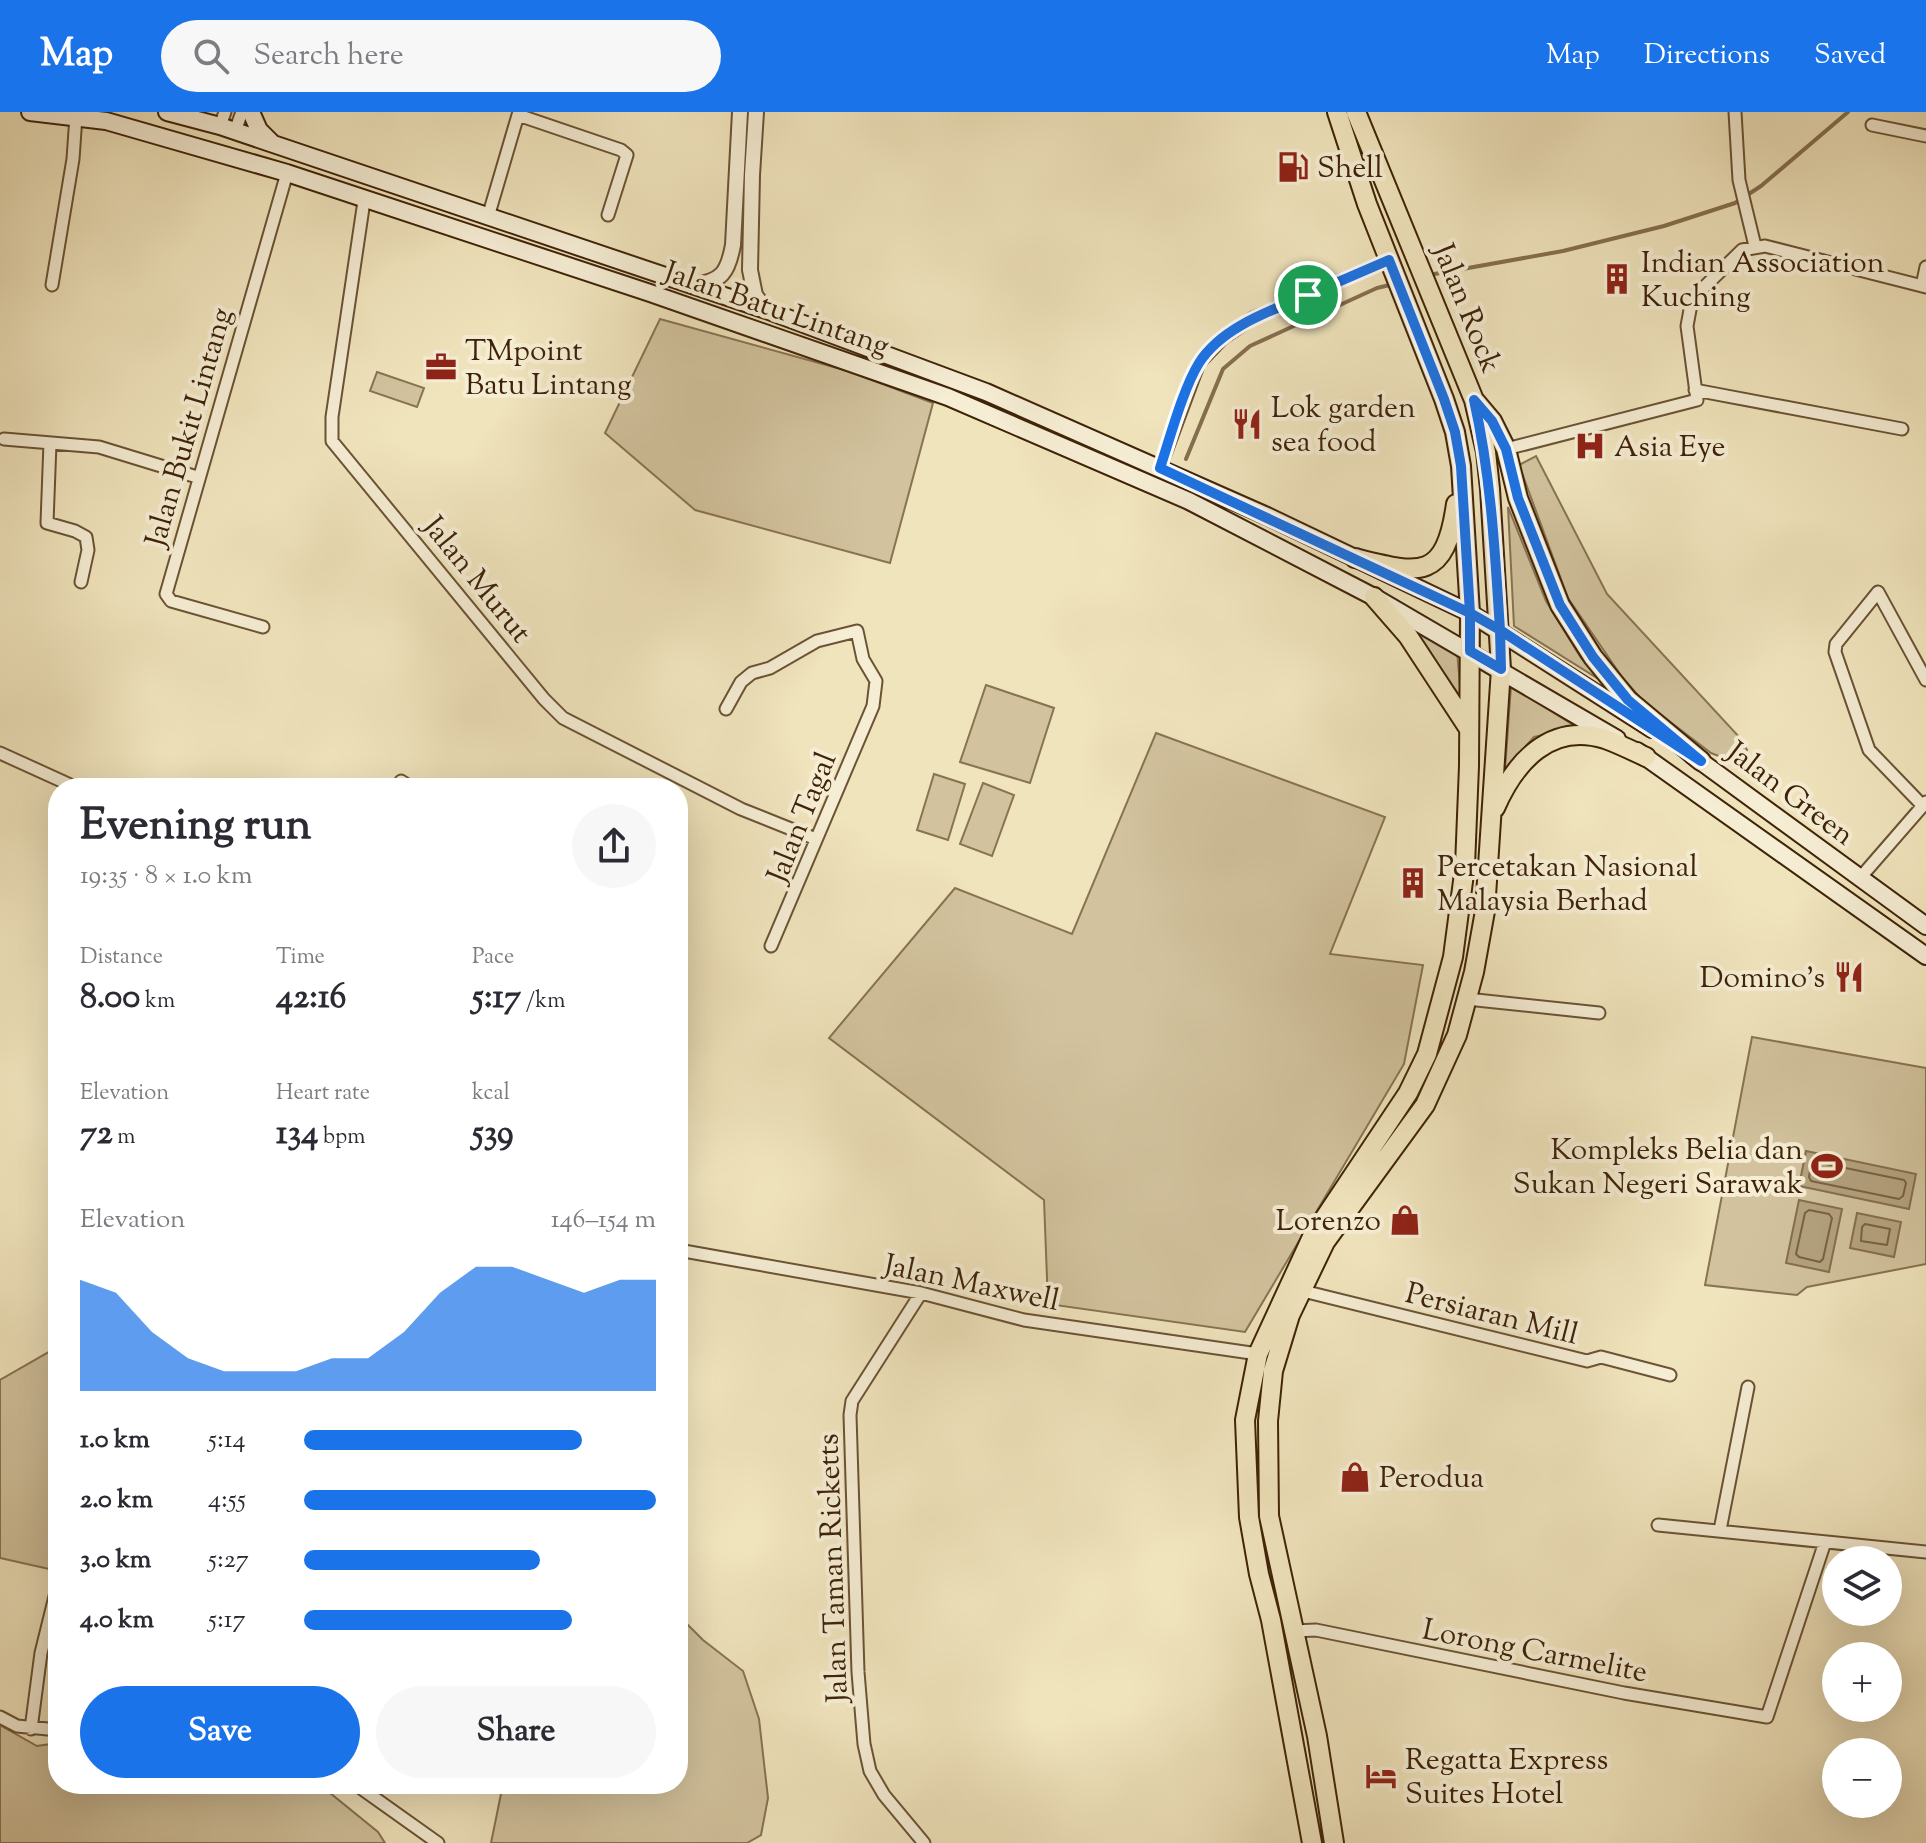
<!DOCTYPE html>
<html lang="en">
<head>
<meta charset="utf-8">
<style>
	:root { --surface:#fff; --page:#f7f7f7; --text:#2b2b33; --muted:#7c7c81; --accent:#1a73e8 }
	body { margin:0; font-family:"Sorts Mill Goudy",serif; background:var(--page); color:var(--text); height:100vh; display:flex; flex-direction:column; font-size:30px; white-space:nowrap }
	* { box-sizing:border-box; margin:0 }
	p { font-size:26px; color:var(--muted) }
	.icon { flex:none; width:44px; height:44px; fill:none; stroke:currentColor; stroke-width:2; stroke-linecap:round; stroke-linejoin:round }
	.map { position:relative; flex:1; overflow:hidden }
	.side { position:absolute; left:48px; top:666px; width:640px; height:1016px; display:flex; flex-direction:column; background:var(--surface); border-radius:32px; box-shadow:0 8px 32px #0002 }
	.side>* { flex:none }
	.controls { position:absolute; left:1822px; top:1434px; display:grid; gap:16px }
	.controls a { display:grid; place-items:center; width:80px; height:80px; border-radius:50%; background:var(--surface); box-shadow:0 8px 32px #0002; font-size:40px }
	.pin { position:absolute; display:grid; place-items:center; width:68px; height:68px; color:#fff; margin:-34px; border:4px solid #fff; border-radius:50%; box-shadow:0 2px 8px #0007 }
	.round { display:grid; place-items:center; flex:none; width:84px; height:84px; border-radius:42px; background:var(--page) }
	.overview { display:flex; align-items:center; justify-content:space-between; height:136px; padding:0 32px }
	h1 { font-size:44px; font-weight:700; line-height:60px }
	.figures { display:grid; grid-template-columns:repeat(3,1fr); gap:12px; height:136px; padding:8px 32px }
	.figures div { display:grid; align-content:center }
	.figures b { font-size:34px; font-weight:700 }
	.figures small { font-size:22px; font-weight:400 }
	.figures p { font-size:22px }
	.chart { height:224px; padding:16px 32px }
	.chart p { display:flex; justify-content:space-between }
	.chart svg { width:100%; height:144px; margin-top:8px; fill:var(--accent); opacity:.7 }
	.action { display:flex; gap:16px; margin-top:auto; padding:16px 32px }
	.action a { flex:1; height:92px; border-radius:48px; background:var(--accent); color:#fff; font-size:32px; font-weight:700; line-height:92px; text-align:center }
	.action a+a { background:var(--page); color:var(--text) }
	ul { padding:0 32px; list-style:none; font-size:26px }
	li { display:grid; grid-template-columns:128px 96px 1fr; align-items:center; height:60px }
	li i { height:20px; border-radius:10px; background:var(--accent) }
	header { display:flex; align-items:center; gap:48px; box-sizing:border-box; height:112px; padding:0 40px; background:var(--accent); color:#fff }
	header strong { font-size:38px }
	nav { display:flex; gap:44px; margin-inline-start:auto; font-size:28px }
	.search { width:560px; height:72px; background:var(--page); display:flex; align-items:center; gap:20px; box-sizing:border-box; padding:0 28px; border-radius:44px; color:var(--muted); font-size:30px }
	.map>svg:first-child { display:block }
</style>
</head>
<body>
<header>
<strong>Map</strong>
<div class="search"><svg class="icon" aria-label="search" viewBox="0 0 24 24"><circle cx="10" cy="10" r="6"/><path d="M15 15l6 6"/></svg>Search here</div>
<nav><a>Map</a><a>Directions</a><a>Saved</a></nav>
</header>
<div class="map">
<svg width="1926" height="1731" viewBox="0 0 1926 1731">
	<rect width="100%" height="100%" fill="#f0e4bd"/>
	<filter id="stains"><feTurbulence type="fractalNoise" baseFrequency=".0025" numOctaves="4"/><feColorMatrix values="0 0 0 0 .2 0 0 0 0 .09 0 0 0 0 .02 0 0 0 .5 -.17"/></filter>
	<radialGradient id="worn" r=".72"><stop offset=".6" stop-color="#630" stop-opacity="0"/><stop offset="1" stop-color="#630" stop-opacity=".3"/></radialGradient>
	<path fill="#d2c39e" stroke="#887352" stroke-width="2" d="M660 207 848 259 933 291 890 451 695 398 605 321Z
		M377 260 424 276 417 295 370 279Z
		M1536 344 1607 482 1742 628 1747 638 1743 647 1731 649 1711 641 1643 589 1622 565 1568 486 1519 353Z
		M1508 395 1546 489 1581 546 1608 573 1514 514Z
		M1416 520 1457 539 1461 586Z
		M986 573 1054 596 1030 671 960 650Z
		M1511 574 1578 616 1534 625 1505 658Z
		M1156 621 1385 705 1330 842 1423 853 1404 952 1245 1220 1048 1192 1044 1088 829 926 955 776 1072 822Z
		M934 662 965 672 948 728 917 718Z
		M983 671 1014 683 992 744 960 732Z
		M1752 925 1926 956V1152L1807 1175 1797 1183 1705 1173Z
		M58 1203V1459L0 1446V1268L52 1238Z
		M678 1503 703 1528 743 1559 759 1607 768 1686 761 1723 747 1731H491L503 1672H678Z
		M0 1613 37 1634 58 1631V1672H319L378 1720 385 1731H0Z"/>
	<path fill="#b4a27f" stroke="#856f4f" stroke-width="2" d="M1806 1039 1916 1062 1909 1097 1799 1074Z
		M1799 1088 1842 1097 1829 1160 1786 1151Z
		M1857 1101 1901 1110 1894 1145 1850 1136Z"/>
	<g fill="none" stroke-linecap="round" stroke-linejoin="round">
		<path stroke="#7a6243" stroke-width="2" d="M1816 1050 1904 1068 1906 1071 1903 1084 1899 1087 1811 1069 1809 1065 1811 1053Z
			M1809 1098 1829 1102 1832 1106 1823 1147 1820 1150 1799 1145 1796 1142 1805 1101Z
			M1865 1112 1890 1117 1887 1133 1861 1129 1862 1115Z"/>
		<path stroke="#856f4f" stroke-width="4" d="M1429 163 1563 139 1664 114 1735 91 1761 74 1848 0
			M1186 347 1223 257 1250 234 1377 176 1394 172"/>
		<defs>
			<path id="minor" d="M1735 0 1739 68 1755 134
				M1872 13 1926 24
				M220 14 225 0
				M235 19 242 0
				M364 89 332 305V329L544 587 563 606 741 697 816 727
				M488 105 518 3 621 38 627 43 608 103
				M52 173 73 47 76 4
				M1922 174 1926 155
				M1695 278 1902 317
				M4 327 99 335 197 365
				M50 331 47 411 75 419 86 425 88 438 81 470
				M1506 337 1697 288 1687 214 1692 187 1742 138 1765 134 1926 175
				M1160 356 1199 251 1223 226 1253 206 1389 148
				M263 515 171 489 166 482 287 61
				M726 597 741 570 752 561 770 556 817 529 857 519 863 547 876 569 873 594 771 834
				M0 641 77 676
				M401 669 412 676
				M1922 693 1869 638 1835 540 1836 532 1878 480 1926 568
				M1860 766 1926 690
				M1467 887 1599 901
				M678 1138 921 1181 1024 1208 1258 1242
				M1303 1179 1587 1249 1601 1245 1670 1263
				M921 1181 852 1289 850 1303 858 1560 864 1632 870 1659 884 1683 924 1731
				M1658 1413 1926 1440
				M1720 1418 1748 1275
				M1294 1519 1316 1518 1624 1581 1767 1605 1825 1430
				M0 1605 17 1614 58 1618
				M31 1617 41 1541 58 1472
				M355 1672 438 1731"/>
			<path id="tertiary" d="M756 0 752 63 750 158 755 183 766 198
				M693 173C722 170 728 160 733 133L740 0"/>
			<path id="secondary" d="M30 0 106 9 287 61 650 181 948 285 1189 389 1374 485 1617 627
				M167 0 220 14 766 198 986 280 1267 404 1470 501 1652 617
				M251 0 259 18 272 31
				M1637 639 1926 844
				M1692 643 1926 814"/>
			<path id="primary" d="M1476 290 1492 309 1506 337 1518 386 1560 493 1593 545 1628 588 1701 649
				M1355 446C1419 462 1445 470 1456 392
				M1374 485 1408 524 1469 617
				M1495 696C1515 650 1550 610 1605 627 1619 632 1633 639 1646 645
				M1312 1731 1271 1508 1259 1462 1249 1405 1245 1308 1258 1242 1312 1125 1408 981 1427 942 1453 845 1465 754 1469 654 1470 501 1461 354 1455 320 1444 287 1367 92 1337 0
				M1334 1731 1317 1624 1269 1404 1268 1309 1273 1259 1290 1203 1325 1130 1425 993 1457 923 1474 860 1485 799 1501 557 1490 377 1486 340 1474 288 1356 0"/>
		</defs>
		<use href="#minor" stroke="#6b5334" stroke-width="15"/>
		<use href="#tertiary" stroke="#6b5334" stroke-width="18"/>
		<use href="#secondary" stroke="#3f2307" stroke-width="20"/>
		<use href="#primary" stroke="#3f2307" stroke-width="22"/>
		<use href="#minor" stroke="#f5edd4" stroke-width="11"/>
		<use href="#tertiary" stroke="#f5edd4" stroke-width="14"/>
		<use href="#secondary" stroke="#f5edd4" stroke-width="16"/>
		<use href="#primary" stroke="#f0e4bd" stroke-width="18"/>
	</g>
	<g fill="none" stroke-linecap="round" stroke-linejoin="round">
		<defs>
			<path id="route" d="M1308 183 1389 148 1444 287 1455 320 1461 354 1470 501V539L1501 557 1500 518 1701 649 1628 588 1593 545 1560 493 1518 386 1506 337 1492 309 1474 288C1491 364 1495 440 1500 518L1470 501 1160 356C1170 326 1183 277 1199 251 1222 215 1270 199 1308 183"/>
		</defs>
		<use href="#route" stroke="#fff" stroke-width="16"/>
		<use href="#route" stroke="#1a73e8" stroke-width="10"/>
	</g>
	<defs>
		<symbol id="fuel-bare" viewBox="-9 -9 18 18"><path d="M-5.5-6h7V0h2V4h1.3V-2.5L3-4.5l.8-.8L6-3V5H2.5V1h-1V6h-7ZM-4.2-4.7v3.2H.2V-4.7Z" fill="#8f2418" stroke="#f5edd4" stroke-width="2.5" paint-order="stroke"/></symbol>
		<symbol id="building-bare" viewBox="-9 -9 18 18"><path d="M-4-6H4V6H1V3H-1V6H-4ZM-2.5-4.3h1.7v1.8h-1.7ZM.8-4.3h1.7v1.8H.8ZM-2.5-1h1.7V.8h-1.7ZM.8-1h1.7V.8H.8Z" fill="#8f2418" stroke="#f5edd4" stroke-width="2.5" paint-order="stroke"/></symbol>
		<symbol id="office-bare" viewBox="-9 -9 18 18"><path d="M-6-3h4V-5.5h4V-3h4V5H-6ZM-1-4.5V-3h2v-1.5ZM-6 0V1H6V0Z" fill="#8f2418" stroke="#f5edd4" stroke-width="2.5" paint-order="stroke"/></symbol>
		<symbol id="restaurant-bare" viewBox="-9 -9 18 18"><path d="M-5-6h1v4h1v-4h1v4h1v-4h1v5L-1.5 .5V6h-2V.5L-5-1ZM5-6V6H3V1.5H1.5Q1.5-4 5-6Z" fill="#8f2418" stroke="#f5edd4" stroke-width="2.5" paint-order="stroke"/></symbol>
		<symbol id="hospital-bare" viewBox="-9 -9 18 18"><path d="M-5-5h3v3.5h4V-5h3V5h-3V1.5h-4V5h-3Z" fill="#8f2418" stroke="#f5edd4" stroke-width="2.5" paint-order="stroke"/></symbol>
		<symbol id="stadium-bare" viewBox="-9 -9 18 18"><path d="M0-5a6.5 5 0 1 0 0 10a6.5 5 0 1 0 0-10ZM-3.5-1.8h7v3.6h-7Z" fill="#8f2418" stroke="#f5edd4" stroke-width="2.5" paint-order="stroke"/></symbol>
		<symbol id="shop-bare" viewBox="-9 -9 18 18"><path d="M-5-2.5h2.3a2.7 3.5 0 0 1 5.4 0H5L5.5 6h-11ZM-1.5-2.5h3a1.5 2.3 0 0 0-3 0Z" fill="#8f2418" stroke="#f5edd4" stroke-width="2.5" paint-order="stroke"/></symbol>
		<symbol id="hotel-bare" viewBox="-9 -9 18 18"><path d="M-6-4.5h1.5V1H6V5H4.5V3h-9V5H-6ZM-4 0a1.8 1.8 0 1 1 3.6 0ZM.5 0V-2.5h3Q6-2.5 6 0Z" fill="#8f2418" stroke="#f5edd4" stroke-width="2.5" paint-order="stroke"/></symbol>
	</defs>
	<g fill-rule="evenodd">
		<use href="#fuel-bare" x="1271" y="33" width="44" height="44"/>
		<use href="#building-bare" x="1595" y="145" width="44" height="44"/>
		<use href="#office-bare" x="419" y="233" width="44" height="44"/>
		<use href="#restaurant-bare" x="1225" y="290" width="44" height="44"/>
		<use href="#hospital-bare" x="1568" y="312" width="44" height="44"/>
		<use href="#building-bare" x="1391" y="749" width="44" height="44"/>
		<use href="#restaurant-bare" x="1827" y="843" width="44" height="44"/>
		<use href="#stadium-bare" x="1805" y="1032" width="44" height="44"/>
		<use href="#shop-bare" x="1383" y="1086" width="44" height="44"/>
		<use href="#shop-bare" x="1333" y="1343" width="44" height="44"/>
		<use href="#hotel-bare" x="1359" y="1642" width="44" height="44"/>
	</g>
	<g text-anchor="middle" stroke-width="8" stroke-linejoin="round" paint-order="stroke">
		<g font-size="30" fill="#3f2307" stroke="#f5edd4" text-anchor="start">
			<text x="1317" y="65">Shell</text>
			<text x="1641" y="160">Indian Association<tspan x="1641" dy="34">Kuching</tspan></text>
			<text x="465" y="248">TMpoint<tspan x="465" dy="34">Batu Lintang</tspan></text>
			<text x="1271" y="305">Lok garden<tspan x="1271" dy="34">sea food</tspan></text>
			<text x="1614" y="344">Asia Eye</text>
			<text x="1437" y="764">Percetakan Nasional<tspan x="1437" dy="34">Malaysia Berhad</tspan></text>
			<text x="1825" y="875" text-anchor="end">Domino's</text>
			<text x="1803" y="1047" text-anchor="end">Kompleks Belia dan<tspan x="1803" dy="34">Sukan Negeri Sarawak</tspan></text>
			<text x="1381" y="1118" text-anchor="end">Lorenzo</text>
			<text x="1379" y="1375">Perodua</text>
			<text x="1405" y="1657">Regatta Express<tspan x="1405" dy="34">Suites Hotel</tspan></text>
		</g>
		<g font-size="30" fill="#3f2307" stroke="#f5edd4">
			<text transform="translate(777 196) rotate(19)" y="10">Jalan Batu Lintang</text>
			<text transform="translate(1468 196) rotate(68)" y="10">Jalan Rock</text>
			<text transform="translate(188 315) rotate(-74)" y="10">Jalan Bukit Lintang</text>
			<text transform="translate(478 467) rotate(51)" y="10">Jalan Murut</text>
			<text transform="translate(1791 681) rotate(37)" y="10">Jalan Green</text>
			<text transform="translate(801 705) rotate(-68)" y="10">Jalan Tagal</text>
			<text transform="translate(972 1170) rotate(12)" y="10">Jalan Maxwell</text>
			<text transform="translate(1492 1201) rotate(14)" y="10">Persiaran Mill</text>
			<text transform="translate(832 1456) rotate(-92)" y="10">Jalan Taman Ricketts</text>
			<text transform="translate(1535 1538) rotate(11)" y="10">Lorong Carmelite</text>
		</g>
	</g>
	<rect width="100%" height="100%" filter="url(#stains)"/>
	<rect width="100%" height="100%" fill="url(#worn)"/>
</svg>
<div class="controls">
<a><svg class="icon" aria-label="layers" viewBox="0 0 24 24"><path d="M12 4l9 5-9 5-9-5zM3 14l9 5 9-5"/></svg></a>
<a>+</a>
<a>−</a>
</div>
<div class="pin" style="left:1308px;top:183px;background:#1e9e55"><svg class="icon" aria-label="arrive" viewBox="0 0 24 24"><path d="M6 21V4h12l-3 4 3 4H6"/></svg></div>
<section class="side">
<div class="overview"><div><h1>Evening run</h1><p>19:35 · 8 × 1.0 km</p></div><a class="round"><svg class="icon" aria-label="share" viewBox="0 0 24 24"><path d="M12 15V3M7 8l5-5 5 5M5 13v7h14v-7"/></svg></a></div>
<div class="figures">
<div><p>Distance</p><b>8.00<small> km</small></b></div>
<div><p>Time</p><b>42:16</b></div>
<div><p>Pace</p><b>5:17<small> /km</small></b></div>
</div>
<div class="figures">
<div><p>Elevation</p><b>72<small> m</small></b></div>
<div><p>Heart rate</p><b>134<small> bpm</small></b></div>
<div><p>kcal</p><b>539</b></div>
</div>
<div class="chart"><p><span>Elevation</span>146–154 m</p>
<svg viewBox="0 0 160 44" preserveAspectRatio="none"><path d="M0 44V10L10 14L20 26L30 34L40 38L50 38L60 38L70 34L80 34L90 26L100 14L110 6L120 6L130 10L140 14L150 10L160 10V44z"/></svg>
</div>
<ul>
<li><b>1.0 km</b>5:14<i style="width:79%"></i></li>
<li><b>2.0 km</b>4:55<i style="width:100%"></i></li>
<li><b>3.0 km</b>5:27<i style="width:67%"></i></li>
<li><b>4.0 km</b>5:17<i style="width:76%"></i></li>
</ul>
<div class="action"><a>Save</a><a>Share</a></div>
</section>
</div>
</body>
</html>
